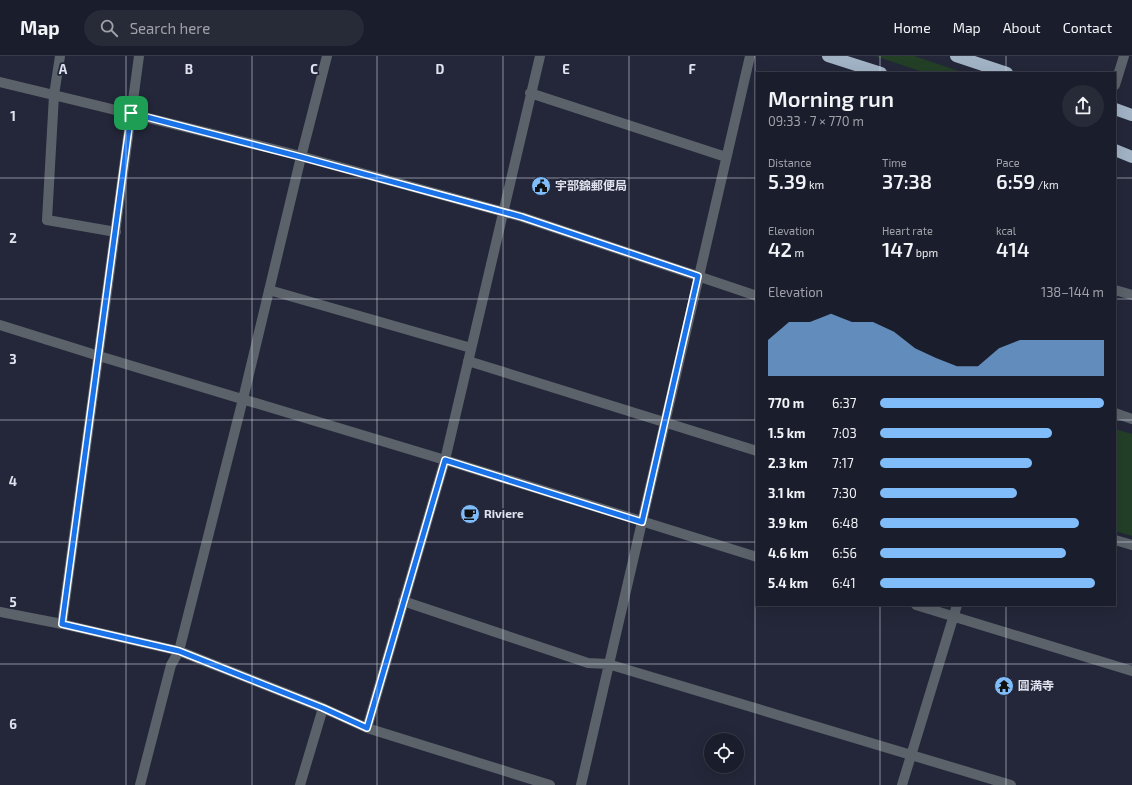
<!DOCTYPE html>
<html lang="en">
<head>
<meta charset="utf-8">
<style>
	:root { --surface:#1a1d2b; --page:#272a37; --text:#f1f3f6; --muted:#9fa2a9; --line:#383b47; --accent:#81bcfa }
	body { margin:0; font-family:"Exo 2","Noto Sans JP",sans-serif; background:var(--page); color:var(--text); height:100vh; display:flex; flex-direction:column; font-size:15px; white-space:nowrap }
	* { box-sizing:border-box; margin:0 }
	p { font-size:13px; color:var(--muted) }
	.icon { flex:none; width:22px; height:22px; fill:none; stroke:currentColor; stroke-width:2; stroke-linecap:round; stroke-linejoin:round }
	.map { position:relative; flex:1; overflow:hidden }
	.sheet { position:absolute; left:756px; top:16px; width:360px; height:534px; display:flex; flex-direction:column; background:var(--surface); border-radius:0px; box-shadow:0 4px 16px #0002,0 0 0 1px var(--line) }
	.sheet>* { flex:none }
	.fabs { position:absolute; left:704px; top:677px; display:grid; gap:8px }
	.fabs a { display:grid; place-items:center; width:40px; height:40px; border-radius:50%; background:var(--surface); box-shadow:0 4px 16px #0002,0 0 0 1px var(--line); font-size:20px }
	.pin { position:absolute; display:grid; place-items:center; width:34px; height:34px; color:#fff; margin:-17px; border-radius:8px; box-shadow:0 2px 6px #0006 }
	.round { display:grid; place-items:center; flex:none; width:42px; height:42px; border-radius:21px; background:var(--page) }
	.overview { display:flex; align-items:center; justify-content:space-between; height:68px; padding:0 12px }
	h1 { font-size:22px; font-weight:600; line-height:30px }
	.stats { display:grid; grid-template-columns:repeat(3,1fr); gap:6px; height:68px; padding:4px 12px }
	.stats div { display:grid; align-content:center }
	.stats b { font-size:20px; font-weight:600 }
	.stats small { font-size:11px; font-weight:400 }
	.stats p { font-size:11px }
	.chart { height:112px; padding:8px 12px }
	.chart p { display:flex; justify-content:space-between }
	.chart svg { width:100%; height:72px; margin-top:4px; fill:var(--accent); opacity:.7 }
	ul { padding:0 12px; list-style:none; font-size:13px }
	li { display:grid; grid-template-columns:64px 48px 1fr; align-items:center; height:30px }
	li i { height:10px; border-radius:5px; background:var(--accent) }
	header { display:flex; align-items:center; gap:24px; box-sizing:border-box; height:56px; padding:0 20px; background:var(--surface); border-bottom:1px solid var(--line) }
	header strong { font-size:19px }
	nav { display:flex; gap:22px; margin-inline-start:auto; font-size:14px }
	.search { width:280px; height:36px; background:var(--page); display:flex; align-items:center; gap:10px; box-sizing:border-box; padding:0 14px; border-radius:22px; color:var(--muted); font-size:15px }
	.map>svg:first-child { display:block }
</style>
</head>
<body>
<header>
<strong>Map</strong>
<div class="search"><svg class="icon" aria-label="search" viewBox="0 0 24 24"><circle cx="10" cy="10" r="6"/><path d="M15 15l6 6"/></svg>Search here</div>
<nav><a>Home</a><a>Map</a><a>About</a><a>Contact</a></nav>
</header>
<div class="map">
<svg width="1132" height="729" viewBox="0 0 1132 729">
	<rect width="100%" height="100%" fill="#232739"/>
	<path fill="#234027" d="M875 0H914L965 17H926Z
		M1115 373 1132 378V480L1115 475Z"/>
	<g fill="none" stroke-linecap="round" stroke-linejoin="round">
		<path stroke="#5c626a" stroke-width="10" d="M60 0 54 39 47 164 116 176
			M0 26C100 50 200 74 300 100 374 120 448 141 522 161L757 240
			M1115 29 1124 0
			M530 37 726 101
			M269 234 471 292
			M1115 234 1132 239
			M0 269 99 300 445 404 757 501
			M468 305 757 395
			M1115 357 1132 363
			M1115 484 1132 489
			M403 545 588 607 608 608 1011 729
			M916 549 1132 615
			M0 556 62 568 179 595 323 652 367 672 550 729
			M62 568 139 0
			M367 672 445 404 540 0
			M140 729 171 609 179 595 243 343 301 101 327 0
			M300 729 323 652
			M581 729 750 0
			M902 729 957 549"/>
		<path stroke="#a2b3c6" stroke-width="12" d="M828 0 881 17
			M956 0 1007 17
			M1115 53 1132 59
			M1115 94 1132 101"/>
	</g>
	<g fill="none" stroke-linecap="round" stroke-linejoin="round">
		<defs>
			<path id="route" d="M131 57 301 101 522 161 698 220 642 466 445 404 367 672 323 652 179 595 62 568Z"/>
		</defs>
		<use href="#route" stroke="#fff" stroke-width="8"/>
		<use href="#route" stroke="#1a73e8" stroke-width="5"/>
	</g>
	<path fill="none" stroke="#e0e3ef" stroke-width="1" stroke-opacity="0.55" d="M126 0V729M252 0V729M377 0V729M503 0V729M629 0V729M755 0V729M880 0V17M1006 0V17M0 122H757M1115 122H1132M0 243H757M1115 243H1132M0 364H757M1115 364H1132M0 486H757M1115 486H1132M880 549V729M1006 549V729M0 608H1132"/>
	<defs>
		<symbol id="civic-disc" viewBox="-11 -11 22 22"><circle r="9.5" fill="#81bcfa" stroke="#232739"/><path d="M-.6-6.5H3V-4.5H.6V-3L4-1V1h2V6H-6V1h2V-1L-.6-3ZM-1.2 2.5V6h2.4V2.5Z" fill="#111"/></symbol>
		<symbol id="cafe-disc" viewBox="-11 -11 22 22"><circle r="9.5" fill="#81bcfa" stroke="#232739"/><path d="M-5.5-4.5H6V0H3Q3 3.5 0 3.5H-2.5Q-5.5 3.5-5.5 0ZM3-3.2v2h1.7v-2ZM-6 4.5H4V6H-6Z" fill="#111"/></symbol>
		<symbol id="temple-disc" viewBox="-11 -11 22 22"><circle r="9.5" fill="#81bcfa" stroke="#232739"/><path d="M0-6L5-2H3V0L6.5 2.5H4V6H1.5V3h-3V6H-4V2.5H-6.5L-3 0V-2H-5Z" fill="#111"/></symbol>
	</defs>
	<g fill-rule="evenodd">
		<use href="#civic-disc" x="530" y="119" width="22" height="22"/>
		<use href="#cafe-disc" x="459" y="447" width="22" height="22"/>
		<use href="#temple-disc" x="993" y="619" width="22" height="22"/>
	</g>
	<g text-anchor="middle" stroke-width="3.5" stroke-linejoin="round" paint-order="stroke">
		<g font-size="12" font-weight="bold" fill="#e0e3ef" stroke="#232739" text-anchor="start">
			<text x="555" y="134">宇部錦郵便局</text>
			<text x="484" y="462">Riviere</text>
			<text x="1018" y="634">圓満寺</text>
		</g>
	</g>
	<g font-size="13" text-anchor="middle" font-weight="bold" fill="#e0e3ef" stroke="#232739" stroke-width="3.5" stroke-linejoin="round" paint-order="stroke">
		<text x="63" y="18">A</text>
		<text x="189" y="18">B</text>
		<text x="314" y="18">C</text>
		<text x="440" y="18">D</text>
		<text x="566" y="18">E</text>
		<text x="692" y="18">F</text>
		<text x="13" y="65">1</text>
		<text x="13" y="187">2</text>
		<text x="13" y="308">3</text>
		<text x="13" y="430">4</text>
		<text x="13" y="551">5</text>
		<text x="13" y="673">6</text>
	</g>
</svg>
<div class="fabs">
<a><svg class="icon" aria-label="locate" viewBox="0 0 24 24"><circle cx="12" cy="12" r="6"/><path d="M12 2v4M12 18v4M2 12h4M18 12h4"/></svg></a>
</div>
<div class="pin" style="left:131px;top:57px;background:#1e9e55"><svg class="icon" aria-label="arrive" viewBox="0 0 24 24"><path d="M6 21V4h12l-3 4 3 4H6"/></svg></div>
<section class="sheet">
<div class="overview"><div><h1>Morning run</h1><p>09:33 · 7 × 770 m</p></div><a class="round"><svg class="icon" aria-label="share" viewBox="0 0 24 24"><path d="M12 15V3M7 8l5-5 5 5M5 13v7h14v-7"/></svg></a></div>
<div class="stats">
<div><p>Distance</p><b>5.39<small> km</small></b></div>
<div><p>Time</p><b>37:38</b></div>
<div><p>Pace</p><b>6:59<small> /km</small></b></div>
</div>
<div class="stats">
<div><p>Elevation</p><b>42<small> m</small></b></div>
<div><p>Heart rate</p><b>147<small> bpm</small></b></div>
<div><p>kcal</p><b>414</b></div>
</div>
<div class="chart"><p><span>Elevation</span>138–144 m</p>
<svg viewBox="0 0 160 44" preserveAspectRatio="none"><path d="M0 44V22L10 11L20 11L30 6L40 11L50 11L60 17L70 27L80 33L90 38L100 38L110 27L120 22L130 22L140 22L150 22L160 22V44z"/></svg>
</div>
<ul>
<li><b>770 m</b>6:37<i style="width:100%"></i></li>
<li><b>1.5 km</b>7:03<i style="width:77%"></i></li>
<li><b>2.3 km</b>7:17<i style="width:68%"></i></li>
<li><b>3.1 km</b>7:30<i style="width:61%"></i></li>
<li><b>3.9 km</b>6:48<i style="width:89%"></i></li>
<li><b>4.6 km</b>6:56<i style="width:83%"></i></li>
<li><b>5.4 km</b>6:41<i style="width:96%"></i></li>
</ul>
</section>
</div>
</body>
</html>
